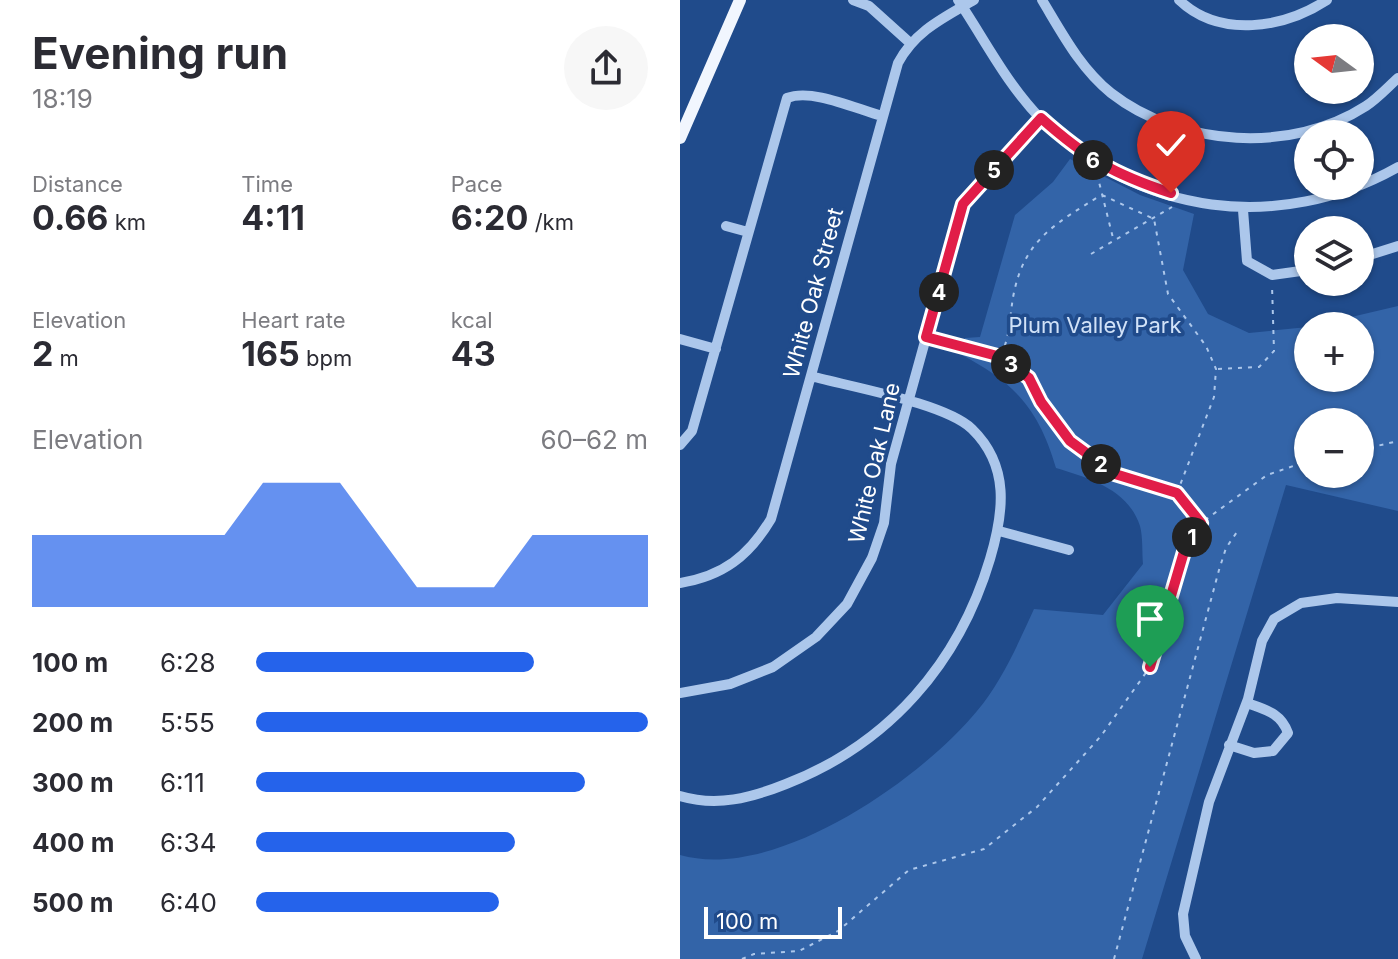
<!DOCTYPE html>
<html lang="en">
<head>
<meta charset="utf-8">
<style>
	:root { --surface:#fff; --page:#f7f7f7; --text:#2b2b33; --muted:#7c7c81; --accent:#2563eb }
	body { margin:0; font-family:Inter,sans-serif; background:var(--page); color:var(--text); height:100vh; display:flex; flex-direction:column; font-size:30px; white-space:nowrap }
	* { box-sizing:border-box; margin:0 }
	p { font-size:26px; color:var(--muted) }
	.icon { flex:none; width:44px; height:44px; fill:none; stroke:currentColor; stroke-width:2; stroke-linecap:round; stroke-linejoin:round }
	.map { position:relative; flex:1; overflow:hidden }
	.drawer { display:flex; flex-direction:column; background:var(--surface); width:680px }
	.drawer>* { flex:none }
	.needle { width:52px; rotate:285deg }
	.controls { position:absolute; left:614px; top:24px; display:grid; gap:16px }
	.controls a { display:grid; place-items:center; width:80px; height:80px; border-radius:50%; background:var(--surface); box-shadow:0 2px 6px #0004; font-size:40px }
	.scale { position:absolute; left:24px; bottom:20px; width:138px; box-sizing:border-box; padding-left:8px; border:4px solid #fff; border-top:0; font-size:22px; line-height:28px; white-space:nowrap; color:#fff; -webkit-text-stroke:6px #204b8b; paint-order:stroke }
	.pin { position:absolute; display:grid; place-items:center; width:68px; height:68px; color:#fff; margin:-82px -34px; border-radius:50% 50% 50% 0; rotate:-45deg; box-shadow:0 0 8px #0007 }
	.pin .icon { rotate:45deg }
	.km { position:absolute; width:40px; height:40px; margin:-20px; border-radius:50%; background:#222; color:#fff; font-size:22px; line-height:40px; text-align:center }
	.round { display:grid; place-items:center; flex:none; width:84px; height:84px; border-radius:42px; background:var(--page) }
	.overview { display:flex; align-items:center; justify-content:space-between; height:136px; padding:0 32px }
	h1 { font-size:44px; font-weight:700; line-height:60px }
	.metrics { display:grid; grid-template-columns:repeat(3,1fr); gap:12px; height:136px; padding:8px 32px }
	.metrics div { display:grid; align-content:center }
	.metrics b { font-size:34px; font-weight:700 }
	.metrics small { font-size:22px; font-weight:400 }
	.metrics p { font-size:22px }
	.chart { height:224px; padding:16px 32px }
	.chart p { display:flex; justify-content:space-between }
	.chart svg { width:100%; height:144px; margin-top:8px; fill:var(--accent); opacity:.7 }
	ul { padding:0 32px; list-style:none; font-size:26px }
	li { display:grid; grid-template-columns:128px 96px 1fr; align-items:center; height:60px }
	li i { height:20px; border-radius:10px; background:var(--accent) }
	main { display:flex; flex:1; min-height:0 }
	.map>svg:first-child { display:block }
</style>
</head>
<body>
<main>
<section class="drawer">
<div class="overview"><div><h1>Evening run</h1><p>18:19</p></div><a class="round"><svg class="icon" aria-label="share" viewBox="0 0 24 24"><path d="M12 15V3M7 8l5-5 5 5M5 13v7h14v-7"/></svg></a></div>
<div class="metrics">
<div><p>Distance</p><b>0.66<small> km</small></b></div>
<div><p>Time</p><b>4:11</b></div>
<div><p>Pace</p><b>6:20<small> /km</small></b></div>
</div>
<div class="metrics">
<div><p>Elevation</p><b>2<small> m</small></b></div>
<div><p>Heart rate</p><b>165<small> bpm</small></b></div>
<div><p>kcal</p><b>43</b></div>
</div>
<div class="chart"><p><span>Elevation</span>60–62 m</p>
<svg viewBox="0 0 160 44" preserveAspectRatio="none"><path d="M0 44V22L10 22L20 22L30 22L40 22L50 22L60 6L70 6L80 6L90 22L100 38L110 38L120 38L130 22L140 22L150 22L160 22V44z"/></svg>
</div>
<ul>
<li><b>100 m</b>6:28<i style="width:71%"></i></li>
<li><b>200 m</b>5:55<i style="width:100%"></i></li>
<li><b>300 m</b>6:11<i style="width:84%"></i></li>
<li><b>400 m</b>6:34<i style="width:66%"></i></li>
<li><b>500 m</b>6:40<i style="width:62%"></i></li>
</ul>
</section>
<div class="map">
<svg width="718" height="959" viewBox="0 0 718 959">
	<rect width="100%" height="100%" fill="#204b8b"/>
	<path fill="#3364a8" fill-rule="evenodd" d="M390 159 460 195 514 214 503 270 528 314 569 333 628 327V378H680V326H633L718 306V511L606 485 462 959H0V855C95 882 240 780 297 711 322 681 338 644 354 609L423 615 463 564C462 553 463 537 460 526 448 489 409 478 376 468 359 409 334 382 280 354L285 338 300 337 335 215 373 182ZM680 422V474H628V422Z"/>
	<g fill="none" stroke-linecap="round" stroke-linejoin="round">
		<path stroke="#acc7eb" stroke-width="2" stroke-dasharray="4 6" stroke-linecap="butt" d="M417 174 433 238
			M422 195 474 219 488 294 526 346 536 369 534 397 497 493
			M411 254 492 207
			M255 339 321 357 349 378 361 402 390 441 435 474 497 493 521 522
			M321 355C332 332 329 312 335 288 347 237 379 222 421 195
			M538 369 579 367 594 351 592 285
			M680 450 718 441
			M62 959 74 954 119 951 158 931 229 870 304 849 357 807 421 736 470 667 506 545 521 523 587 475 628 461
			M434 959 539 570 546 548 559 529"/>
		<path stroke="#acc7eb" stroke-width="10" d="M173 0 189 6 229 42
			M278 0C305 40 326 83 361 119 459 216 599 234 718 167
			M362 0C382 33 400 68 431 93 500 147 612 154 686 106 697 99 708 87 718 78
			M499 0C540 39 604 28 647 0
			M563 210 567 261 592 275 628 270
			M46 226 68 232
			M680 258 718 246
			M0 339 36 349
			M0 445 12 431 107 98C132 88 176 109 202 116
			M319 531 389 550
			M0 583C43 576 69 556 91 519L218 63C235 31 263 18 294 0
			M0 693 50 684 93 667 136 637 167 604 192 558 204 523 211 464 283 204 361 118
			M549 745 574 753 593 751 608 733C601 713 586 710 567 703
			M0 796C37 807 71 798 106 784 209 744 279 663 310 559 324 512 330 466 292 429 265 403 170 387 131 376
			M516 959 505 936 503 914 529 802 568 699 582 641 594 619 621 603 657 598 718 602"/>
		<path stroke="#f1f6fe" stroke-width="12" d="M0 138 60 0"/>
	</g>
	<g fill="none" stroke-linecap="round" stroke-linejoin="round">
		<defs>
			<path id="route" d="M470 667 506 545 521 523 497 493 435 474 390 441 361 402 349 378 321 357 246 337 283 204 361 118C406 158 433 174 491 193"/>
		</defs>
		<use href="#route" stroke="#fff" stroke-width="16"/>
		<use href="#route" stroke="#e11d48" stroke-width="10"/>
	</g>
	<g text-anchor="middle" stroke-width="7" stroke-linejoin="round" paint-order="stroke">
		<g font-size="22" fill="#fff" stroke="#204b8b">
			<text transform="translate(133 293) rotate(-75)" y="8">White Oak Street</text>
			<text transform="translate(194 463) rotate(-77)" y="8">White Oak Lane</text>
		</g>
		<g font-size="22" fill="#d1e2f8" stroke="#204b8b">
			<text x="415" y="333">Plum Valley Park</text>
		</g>
	</g>
</svg>
<div class="controls">
<a><svg class="needle" viewBox="-14 -14 28 28"><path d="M0-13l5 13h-10z" fill="#e53935"/><path d="M0 13l5-13h-10z" fill="#7c7c81"/></svg></a>
<a><svg class="icon" aria-label="locate" viewBox="0 0 24 24"><circle cx="12" cy="12" r="6"/><path d="M12 2v4M12 18v4M2 12h4M18 12h4"/></svg></a>
<a><svg class="icon" aria-label="layers" viewBox="0 0 24 24"><path d="M12 4l9 5-9 5-9-5zM3 14l9 5 9-5"/></svg></a>
<a>+</a>
<a>−</a>
</div>
<div class="scale">100 m</div>
<div class="pin" style="left:470px;top:667px;background:#1e9e55"><svg class="icon" aria-label="arrive" viewBox="0 0 24 24"><path d="M6 21V4h12l-3 4 3 4H6"/></svg></div>
<div class="pin" style="left:491px;top:193px;background:#d93025"><svg class="icon" aria-label="check" viewBox="0 0 24 24"><path d="M5 12l5 5 9-10"/></svg></div>
<b class="km" style="left:512px;top:537px">1</b>
<b class="km" style="left:421px;top:464px">2</b>
<b class="km" style="left:331px;top:364px">3</b>
<b class="km" style="left:259px;top:292px">4</b>
<b class="km" style="left:314px;top:170px">5</b>
<b class="km" style="left:413px;top:160px">6</b>
</div>
</main>
</body>
</html>
